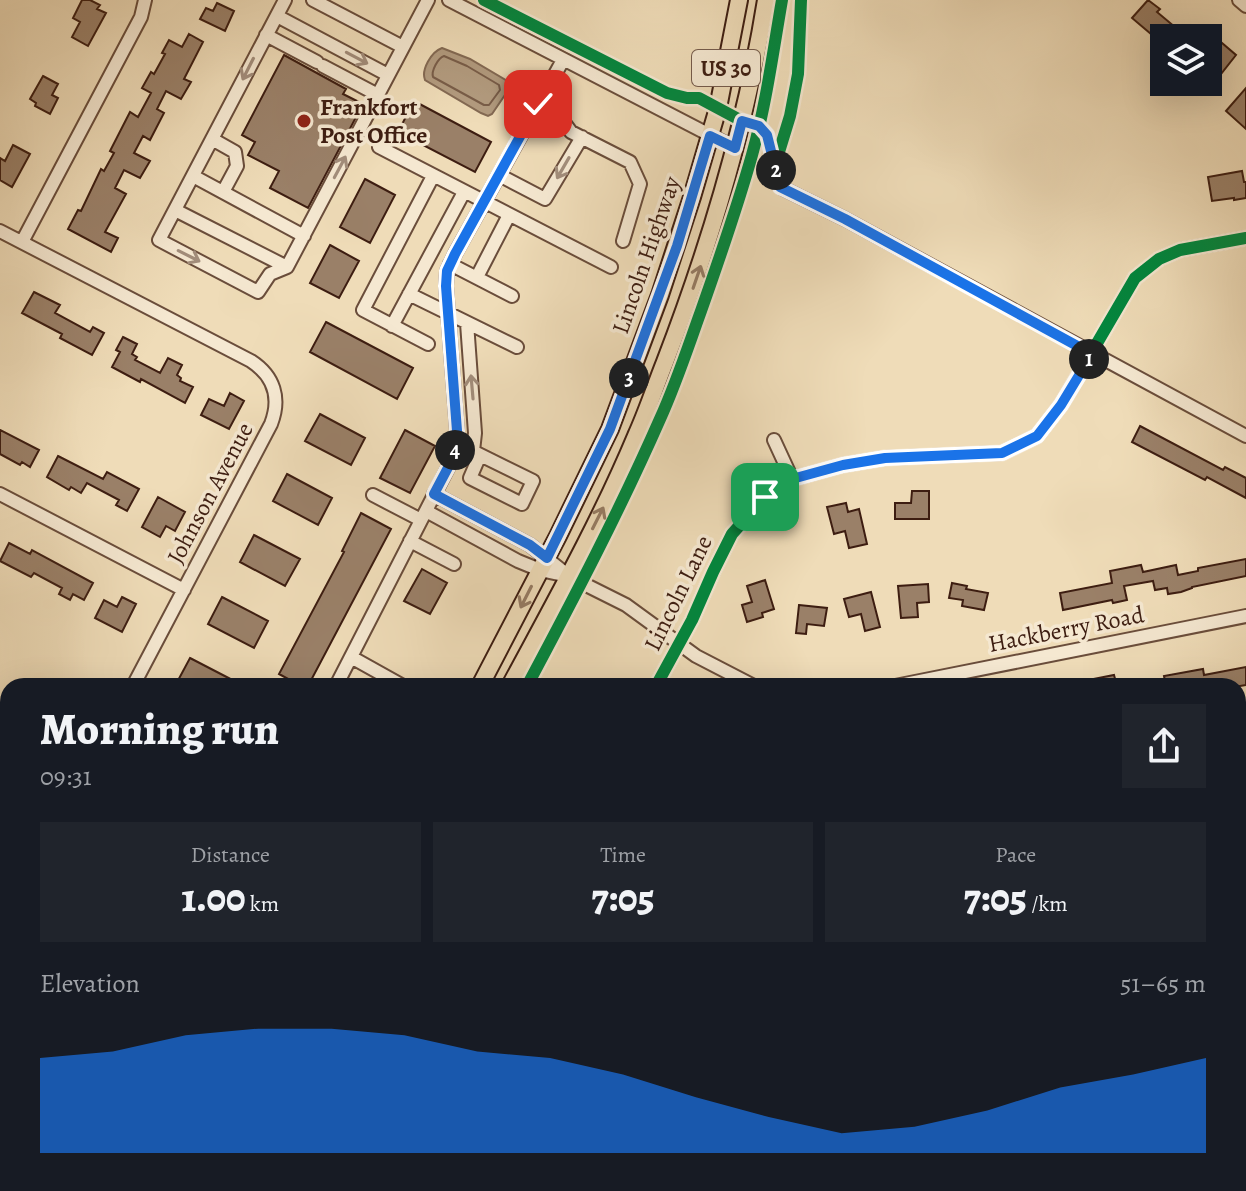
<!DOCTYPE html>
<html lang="en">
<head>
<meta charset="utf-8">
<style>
	:root { --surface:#171b24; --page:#20242c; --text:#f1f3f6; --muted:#9ea1a6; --accent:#1a73e8 }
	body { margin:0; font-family:Alegreya,serif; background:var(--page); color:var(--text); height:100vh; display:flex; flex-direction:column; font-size:30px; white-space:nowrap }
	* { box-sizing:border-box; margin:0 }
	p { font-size:26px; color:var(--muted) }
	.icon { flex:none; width:44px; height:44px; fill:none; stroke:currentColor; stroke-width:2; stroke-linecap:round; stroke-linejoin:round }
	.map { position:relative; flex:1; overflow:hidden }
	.side { position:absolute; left:0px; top:678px; width:1246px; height:514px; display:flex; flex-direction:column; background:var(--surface); border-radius:24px 24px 0 0; box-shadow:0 8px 32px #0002 }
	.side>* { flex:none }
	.tools { position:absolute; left:1150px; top:24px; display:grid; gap:16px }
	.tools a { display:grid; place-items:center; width:72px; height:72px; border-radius:0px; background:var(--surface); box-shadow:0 8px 32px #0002; font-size:40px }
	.pin { position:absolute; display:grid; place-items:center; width:68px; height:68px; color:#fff; margin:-34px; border-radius:16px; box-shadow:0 4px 12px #0006 }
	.km { position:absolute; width:40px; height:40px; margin:-20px; border-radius:50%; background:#222; color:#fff; font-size:22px; line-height:40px; text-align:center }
	.round { display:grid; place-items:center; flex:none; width:84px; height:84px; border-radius:0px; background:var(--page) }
	.head { display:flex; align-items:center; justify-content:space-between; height:136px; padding:0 40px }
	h1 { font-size:44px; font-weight:800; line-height:60px }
	.metrics { display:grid; grid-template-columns:repeat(3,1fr); gap:12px; height:136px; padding:8px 40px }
	.metrics div { display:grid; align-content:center; border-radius:0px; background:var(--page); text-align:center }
	.metrics b { font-size:40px; font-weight:800 }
	.metrics small { font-size:22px; font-weight:400 }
	.metrics p { font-size:22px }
	.chart { height:224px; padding:16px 40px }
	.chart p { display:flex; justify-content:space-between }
	.chart svg { width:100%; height:144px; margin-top:8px; fill:var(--accent); opacity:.7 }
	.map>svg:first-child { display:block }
</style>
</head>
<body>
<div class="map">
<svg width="1246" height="1191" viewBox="0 0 1246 1191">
	<rect width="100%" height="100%" fill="#efdcb8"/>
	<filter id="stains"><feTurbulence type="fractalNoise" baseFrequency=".0025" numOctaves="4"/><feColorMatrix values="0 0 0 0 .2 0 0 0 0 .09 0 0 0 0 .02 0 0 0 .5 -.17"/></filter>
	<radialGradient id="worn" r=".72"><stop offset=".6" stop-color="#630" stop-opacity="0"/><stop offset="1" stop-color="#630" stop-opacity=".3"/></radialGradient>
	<path fill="#b29b7f" stroke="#836953" stroke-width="2" d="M442 48 470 59 509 82 511 86 492 114 488 116 481 113 425 80C421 70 431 52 442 48Z"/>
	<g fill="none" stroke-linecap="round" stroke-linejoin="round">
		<path stroke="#785c48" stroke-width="2" d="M444 56 467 66 499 85 500 90 489 105H484L433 77C431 71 438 58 444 56Z"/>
	</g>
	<path fill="#9a8068" stroke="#3d1d11" stroke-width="2" d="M82 0H90L100 5 97 9 106 13 88 46 72 37 80 22 73 18Z
		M1148 0 1160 9 1157 12 1188 38H1164V45L1132 18Z
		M217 3 234 11 225 31 200 19 206 8 213 11Z
		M1208 31 1236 55 1217 79 1208 72Z
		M189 34 203 42 184 79 191 82 181 99 166 91 157 109 164 113 150 140 143 136 134 153 150 161 140 178 124 170 115 188 126 194 105 232 118 238 111 252 68 229 78 210 81 211 101 169 104 171 114 153 110 151 130 112 138 117 151 93 142 88 151 72 154 74 165 54 162 53 169 40 182 47Z
		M284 55 346 89 343 94 363 104 308 208 270 188 279 171 248 155 255 142 242 135Z
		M43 76 58 84 52 95 58 98 50 114 35 106 36 103 30 99Z
		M1246 88V129L1226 111Z
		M414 101 491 142 475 172 398 132Z
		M13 145 30 154 12 187 0 180V158L5 161Z
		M1242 171 1244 182H1246V198L1234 200V198L1212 201 1208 177Z
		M365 179 395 195 370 243 340 227Z
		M330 245 359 261 339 298 310 283Z
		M34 292 60 305 55 313 90 332 93 327 104 333 92 355 60 338 62 334 22 313Z
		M326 322 413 368 397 399 310 352Z
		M123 337 137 344 132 354 137 357 135 360 160 373 168 358 182 365 177 375 181 378 180 381 193 387 185 403 141 379 140 382 112 367 120 352 116 350Z
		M230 393 244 401 229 429 201 415 209 399 224 406Z
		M320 414 365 438 351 465 305 441Z
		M1140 426 1223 470 1225 467 1246 478V498L1207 477 1205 480 1132 442Z
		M0 430 39 450 30 467 22 462 20 465 0 454Z
		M405 430 435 446 410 493 380 478Z
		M58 456 103 479 107 472 139 489 127 511 116 505 119 500 87 483 81 493 71 487 69 490 47 477Z
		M287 474 332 498 318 525 273 501Z
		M912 491H929V519H895V503H911Z
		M158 497 185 512 175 531 166 526 160 537 142 527Z
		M846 503 848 512 859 509 867 544 849 548 845 531 834 534 827 507Z
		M361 513 391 529 308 686H301L279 674 344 552 342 551Z
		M254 535 300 559 285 586 240 562Z
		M9 543 30 554 32 550 93 583 84 600 73 594 70 600 59 594 62 588 34 573 31 577 0 561Z
		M1246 559V576L1192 587V588L1181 592 1168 594 1167 588 1155 590 1153 581 1124 586 1127 600 1113 603 1112 600 1063 610 1060 593 1112 583 1110 571 1141 565 1143 572 1176 565 1178 575 1198 571V568Z
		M422 569 447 583 430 614 404 601Z
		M765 580 774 609 762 613 763 617 747 622 742 605 752 602 747 586Z
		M952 583 967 586 966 589 988 593 984 610 962 606 963 600 949 598Z
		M928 584 929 602 917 603 918 617 901 618 898 586Z
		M871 592 880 627 865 631 861 614 849 617 844 599Z
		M122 597 136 604 122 632 95 618 104 600 117 607Z
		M222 597 268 621 254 648 208 624Z
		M799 605 827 608 824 626 807 624 806 634 796 633Z
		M190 658 244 686H175Z
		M1246 667V685L1240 686H1221L1220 683 1206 686H1166L1164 676 1203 669 1204 675Z
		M1114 675 1117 686H1083V681Z"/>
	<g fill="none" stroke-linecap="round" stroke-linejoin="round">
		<defs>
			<path id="minor" d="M285 0 159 240 258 292 270 274 287 267 428 0
				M313 0 403 47
				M449 0 735 148
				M1239 0 1246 6
				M277 16 388 75
				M266 35 317 62
				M323 66 378 95
				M538 104 560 117 571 132 630 162 640 184 623 241
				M212 139 235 152 237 166 223 192
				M379 147 611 267
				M499 175 545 199 582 137
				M193 176 304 236
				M780 187 845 219 1246 436
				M175 210 287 267
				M0 231 251 361C274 376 281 398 271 424L133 686
				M22 242 141 17 145 0
				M450 264 512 296
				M477 277 509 215
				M409 294 517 347
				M467 323 475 433 473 451
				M392 326 464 192
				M428 344 363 310 433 176
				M774 440 792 479
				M458 444 533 481 522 504 470 478 480 455
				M0 494 184 590
				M434 494 530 545 566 574
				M373 495 421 520
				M426 511 518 561 540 570 568 576 626 605 696 656 754 686
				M410 541 454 564
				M351 657 403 686
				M336 686 452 460 458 444 446 286 447 271 455 254 563 60
				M656 686 692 620 713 572 732 534 765 497 792 479 843 465 885 458 1002 453 1037 436 1061 405 1135 278 1159 259 1180 250 1246 238
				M895 686 1246 616
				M0 750 8 754
				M1238 831 1246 829
				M0 932 8 918
				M1238 1038 1246 1036
				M1238 1048 1246 1094
				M73 1184 86 1191
				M855 1184 868 1191
				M5 1191 9 1184
				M112 1191 116 1184
				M387 1191 391 1184
				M613 1191 617 1184"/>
			<path id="major" d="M480 686 558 536 610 429 660 295 692 197 718 108 739 0
				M510 686C554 604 600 522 636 436 647 412 655 387 665 362 710 245 746 125 766 0
				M212 1191 216 1184
				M244 1191 248 1184"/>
		</defs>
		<use href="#minor" stroke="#6a4d3b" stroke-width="16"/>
		<use href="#major" stroke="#3d1d11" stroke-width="20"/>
		<use href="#minor" stroke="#f5e8d1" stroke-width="12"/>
		<use href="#major" stroke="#efdcb8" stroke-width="16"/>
		<defs>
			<path id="cycleway" d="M484 0 667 93 687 98H699L742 121 759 126 767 135 775 165
				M780 187 775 165 790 116 798 74 801 0
				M527 686C574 598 620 510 660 419 676 384 688 347 701 311 719 260 737 208 752 155 766 105 773 52 782 0
				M656 686 692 620 713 572 732 534 765 497 792 479 843 465 885 458 1002 453 1037 436 1061 405 1135 278 1159 259 1180 250 1246 238"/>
		</defs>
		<use href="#cycleway" stroke="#f5e8d1" stroke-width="17"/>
		<use href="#cycleway" stroke="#00873e" stroke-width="12"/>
	</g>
	<defs><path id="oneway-shaft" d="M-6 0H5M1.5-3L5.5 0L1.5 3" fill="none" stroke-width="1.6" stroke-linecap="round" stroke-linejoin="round" transform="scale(2)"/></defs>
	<g stroke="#a28d7b">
		<use href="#oneway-shaft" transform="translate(357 58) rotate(28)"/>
		<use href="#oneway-shaft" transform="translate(248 69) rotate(117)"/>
		<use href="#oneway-shaft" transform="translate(340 167) rotate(-62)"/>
		<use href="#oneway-shaft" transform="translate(563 168) rotate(120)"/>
		<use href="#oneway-shaft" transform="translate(189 256) rotate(27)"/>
		<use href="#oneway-shaft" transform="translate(472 387) rotate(-95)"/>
	</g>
	<g stroke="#967c64">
		<use href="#oneway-shaft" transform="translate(697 277) rotate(-71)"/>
		<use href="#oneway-shaft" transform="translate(598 518) rotate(-63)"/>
		<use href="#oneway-shaft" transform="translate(526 597) rotate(117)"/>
	</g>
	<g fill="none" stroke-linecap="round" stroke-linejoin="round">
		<defs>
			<path id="route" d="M538 104 455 254 447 271 446 286 458 444 452 460 434 494 530 545 547 558 610 429 677 246 710 136 735 148 742 121 759 126 767 135 780 187 845 219 1092 354 1061 405 1037 436 1002 453 885 458 843 465 792 479 765 497"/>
		</defs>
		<use href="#route" stroke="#fff" stroke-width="16"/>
		<use href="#route" stroke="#1a73e8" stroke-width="10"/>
	</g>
	<circle fill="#8f2418" stroke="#f5e8d1" stroke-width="3" cx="304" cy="121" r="8"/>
	<g text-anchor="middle" stroke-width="7" stroke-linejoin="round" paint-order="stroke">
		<rect fill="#f5e8d1" stroke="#745a4b" stroke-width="2" x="692" y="50" width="68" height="36" rx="6"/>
		<g font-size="22" font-weight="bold" fill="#3d1d11">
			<text x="726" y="76">US 30</text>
		</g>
		<g font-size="24" font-weight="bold" fill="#3d1d11" stroke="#f5e8d1" text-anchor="start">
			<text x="320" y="115">Frankfort<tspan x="320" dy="28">Post Office</tspan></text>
		</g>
		<g font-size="24" fill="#3d1d11" stroke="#f5e8d1">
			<text transform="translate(646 255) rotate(-71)" y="8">Lincoln Highway</text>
			<text transform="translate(210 493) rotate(-62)" y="8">Johnson Avenue</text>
			<text transform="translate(678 593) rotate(-64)" y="8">Lincoln Lane</text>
			<text transform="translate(1066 629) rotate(-11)" y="8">Hackberry Road</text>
		</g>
	</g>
	<rect width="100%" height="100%" filter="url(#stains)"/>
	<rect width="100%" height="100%" fill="url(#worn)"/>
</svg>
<div class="tools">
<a><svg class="icon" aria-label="layers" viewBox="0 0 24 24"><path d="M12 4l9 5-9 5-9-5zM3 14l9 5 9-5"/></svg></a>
</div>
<div class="pin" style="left:765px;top:497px;background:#1e9e55"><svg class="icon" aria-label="arrive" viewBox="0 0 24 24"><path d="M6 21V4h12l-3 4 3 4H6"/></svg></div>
<div class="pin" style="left:538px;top:104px;background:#d93025"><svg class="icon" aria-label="check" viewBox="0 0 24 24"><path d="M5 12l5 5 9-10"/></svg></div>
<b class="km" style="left:1089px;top:359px">1</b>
<b class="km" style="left:776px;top:170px">2</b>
<b class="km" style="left:629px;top:378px">3</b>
<b class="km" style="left:455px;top:450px">4</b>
<section class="side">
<div class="head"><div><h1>Morning run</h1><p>09:31</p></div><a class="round"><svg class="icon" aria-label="share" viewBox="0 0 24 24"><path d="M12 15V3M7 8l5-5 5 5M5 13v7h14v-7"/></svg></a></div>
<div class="metrics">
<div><p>Distance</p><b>1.00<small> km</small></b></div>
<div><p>Time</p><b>7:05</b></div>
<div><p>Pace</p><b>7:05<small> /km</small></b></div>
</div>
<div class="chart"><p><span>Elevation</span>51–65 m</p>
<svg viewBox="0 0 160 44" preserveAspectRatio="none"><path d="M0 44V15L10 13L20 8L30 6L40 6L50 8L60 13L70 15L80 20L90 27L100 33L110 38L120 36L130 31L140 24L150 20L160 15V44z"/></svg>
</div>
</section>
</div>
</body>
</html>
